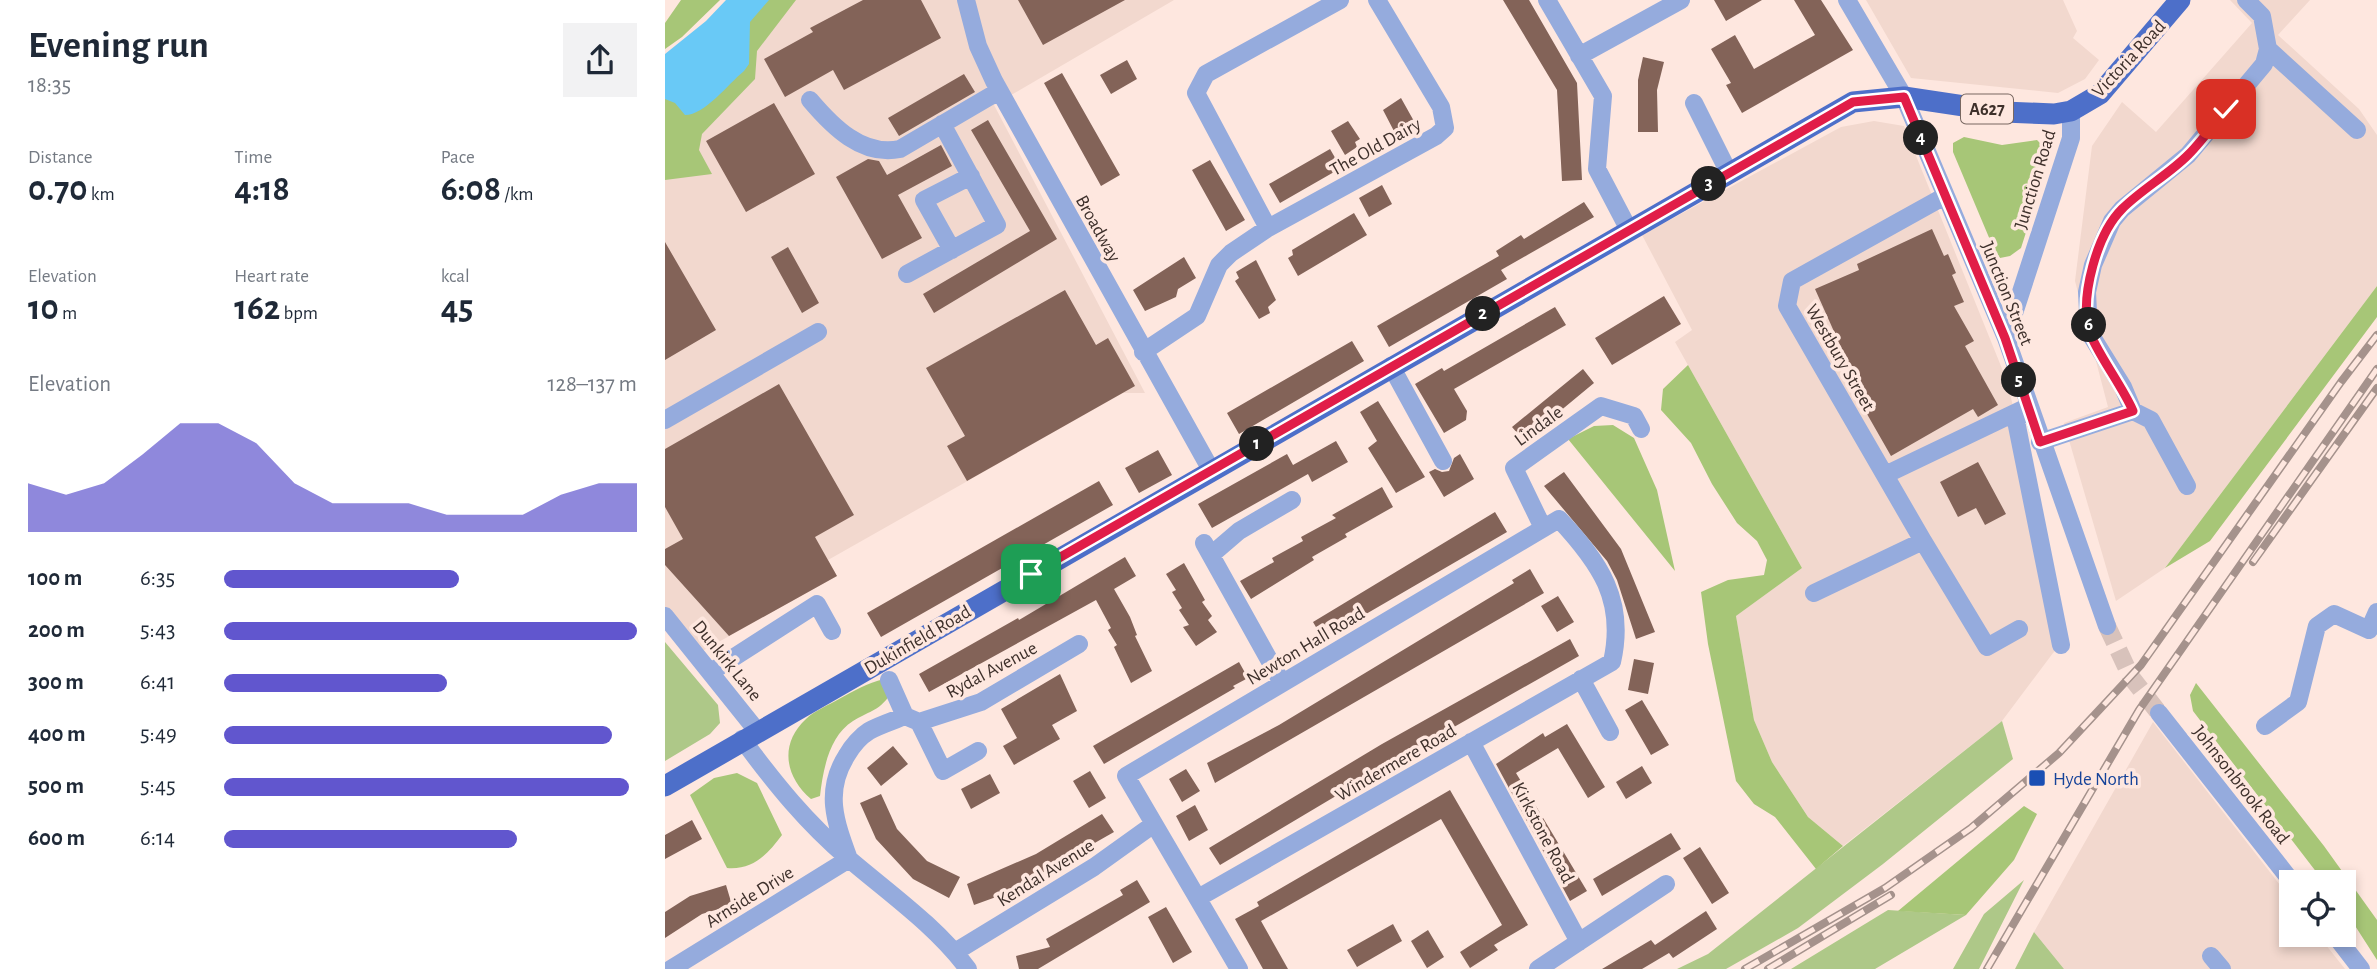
<!DOCTYPE html>
<html lang="en">
<head>
<meta charset="utf-8">
<style>
	:root { --surface:#fff; --page:#f2f2f3; --text:#1f2937; --muted:#747a83; --accent:#6156ce }
	body { margin:0; font-family:"Alegreya Sans",sans-serif; background:var(--page); color:var(--text); height:100vh; display:flex; flex-direction:column; font-size:26px; white-space:nowrap }
	* { box-sizing:border-box; margin:0 }
	p { font-size:23px; color:var(--muted) }
	.icon { flex:none; width:38px; height:38px; fill:none; stroke:currentColor; stroke-width:2; stroke-linecap:round; stroke-linejoin:round }
	.map { position:relative; flex:1; overflow:hidden }
	.details { display:flex; flex-direction:column; background:var(--surface); width:665px }
	.details>* { flex:none }
	.controls { position:absolute; left:1614px; top:870px; display:grid; gap:14px }
	.controls a { display:grid; place-items:center; width:77px; height:77px; border-radius:0px; background:var(--surface); box-shadow:0 4px 10px #0003; font-size:35px }
	.pin { position:absolute; display:grid; place-items:center; width:60px; height:60px; color:#fff; margin:-30px; border-radius:14px; box-shadow:0 4px 10px #0006 }
	.km { position:absolute; width:35px; height:35px; margin:-18px; border-radius:50%; background:#222; color:#fff; font-size:19px; line-height:35px; text-align:center }
	.round { display:grid; place-items:center; flex:none; width:74px; height:74px; border-radius:0px; background:var(--page) }
	.overview { display:flex; align-items:center; justify-content:space-between; height:119px; padding:0 28px }
	h1 { font-size:38px; font-weight:700; line-height:52px }
	.stats { display:grid; grid-template-columns:repeat(3,1fr); gap:10px; height:119px; padding:7px 28px }
	.stats div { display:grid; align-content:center }
	.stats b { font-size:35px; font-weight:700 }
	.stats small { font-size:19px; font-weight:400 }
	.stats p { font-size:19px }
	.chart { height:196px; padding:14px 28px }
	.chart p { display:flex; justify-content:space-between }
	.chart svg { width:100%; height:126px; margin-top:7px; fill:var(--accent); opacity:.7 }
	ul { padding:0 28px; list-style:none; font-size:23px }
	li { display:grid; grid-template-columns:112px 84px 1fr; align-items:center; height:52px }
	li i { height:18px; border-radius:9px; background:var(--accent) }
	main { display:flex; flex:1; min-height:0 }
	.map>svg:first-child { display:block }
</style>
</head>
<body>
<main>
<section class="details">
<div class="overview"><div><h1>Evening run</h1><p>18:35</p></div><a class="round"><svg class="icon" aria-label="share" viewBox="0 0 24 24"><path d="M12 15V3M7 8l5-5 5 5M5 13v7h14v-7"/></svg></a></div>
<div class="stats">
<div><p>Distance</p><b>0.70<small> km</small></b></div>
<div><p>Time</p><b>4:18</b></div>
<div><p>Pace</p><b>6:08<small> /km</small></b></div>
</div>
<div class="stats">
<div><p>Elevation</p><b>10<small> m</small></b></div>
<div><p>Heart rate</p><b>162<small> bpm</small></b></div>
<div><p>kcal</p><b>45</b></div>
</div>
<div class="chart"><p><span>Elevation</span>128–137 m</p>
<svg viewBox="0 0 160 44" preserveAspectRatio="none"><path d="M0 44V27L10 31L20 27L30 17L40 6L50 6L60 13L70 27L80 34L90 34L100 34L110 38L120 38L130 38L140 31L150 27L160 27V44z"/></svg>
</div>
<ul>
<li><b>100 m</b>6:35<i style="width:57%"></i></li>
<li><b>200 m</b>5:43<i style="width:100%"></i></li>
<li><b>300 m</b>6:41<i style="width:54%"></i></li>
<li><b>400 m</b>5:49<i style="width:94%"></i></li>
<li><b>500 m</b>5:45<i style="width:98%"></i></li>
<li><b>600 m</b>6:14<i style="width:71%"></i></li>
</ul>
</section>
<div class="map">
<svg width="1712" height="969" viewBox="0 0 1712 969">
	<rect width="100%" height="100%" fill="#fee7df"/>
	<path fill="#f2d8ce" d="M84 0H509L329 105 480 393H458L163 560 172 576 32 654 0 617V78Z
		M1201 0H1398L1412 31 1408 38 1434 60 1420 79 1393 93 1246 78Z
		M1565 0H1645L1613 35 1694 109 1712 135V286L1500 568 1451 601 1399 423 1443 407 1410 281 1427 146 1457 102 1491 132 1587 23Z
		M1209 121 1239 126 1342 381 1403 638 1388 653 1337 721 1178 846 1143 817 1107 762 1089 720 1071 616 1137 568 1010 342 1027 330 977 235 1176 127Z
		M1488 722 1626 899V934L1653 935 1680 969H1399L1369 932Z"/>
	<path fill="#aec888" d="M0 642 53 705 55 723 45 734 0 761Z
		M1337 721 1348 759 1218 864 1133 928 1061 969H1012L1043 954Z
		M1359 880 1314 969H1288L1319 914Z
		M1223 910 1301 915 1210 969H1126Z
		M1369 932 1399 969H1350Z"/>
	<path fill="#a7c677" d="M16 0H55L17 37 0 49V23Z
		M84 0H131L92 51 90 79 37 134 34 150 47 174 0 180V78Z
		M1299 137 1337 145 1372 140 1379 147 1384 160 1356 248 1345 256 1335 258 1328 247 1288 152V143Z
		M1712 286V317L1545 541 1500 568Z
		M1023 365 1137 568 1071 616 1089 720 1107 762 1143 817 1178 846 1151 869 1110 817 1089 804 1071 781 1043 644 1036 592 1063 580 1099 575 1102 560 1092 541 1072 523 1047 484 1026 443 996 410 998 389Z
		M948 425 969 438 992 490 1010 571 903 439 929 426Z
		M219 679 224 696C214 711 202 712 188 721 164 736 158 770 155 796L146 799C120 777 114 744 141 719 149 711 164 705 174 699 189 691 202 683 219 679Z
		M1531 683 1659 846 1712 920V960L1678 907V882H1659L1528 711 1525 695Z
		M72 773 92 783 117 835C102 855 88 870 62 868L25 795 49 778Z
		M1359 806 1372 814 1349 860 1301 915 1233 911Z"/>
	<path fill="#69c9f6" d="M61 0H104L85 22 84 64 79 71C63 84 40 115 20 115L10 103 0 99V54L41 21Z"/>
	<path fill="#836358" d="M198 0H256L276 38 179 90 168 70 120 97 99 59 148 32 145 28Z
		M353 0H460L378 45Z
		M838 0H864L912 83 917 180 897 181 892 90Z
		M1049 0H1097L1061 21Z
		M1129 0H1156L1188 50 1077 113 1061 85 1066 83 1046 49 1070 35 1089 69 1150 35Z
		M978 57 999 62 992 90 993 132H973V80Z
		M462 60 472 79 446 94 435 75Z
		M397 73 455 175 436 186 379 83Z
		M299 74 310 92 234 136 223 118Z
		M736 98 750 123 731 135 718 110Z
		M109 103 150 174 81 212 41 141Z
		M323 120 392 239 269 313 258 294 365 231 306 130Z
		M683 121 695 139 690 142 692 147 680 155 666 131Z
		M276 145 287 166 233 195 257 238 217 259 171 177 203 159 214 161 222 175Z
		M665 149 676 168 615 203 604 184Z
		M545 160 580 220 561 231 527 170Z
		M717 185 727 204 704 217 694 198Z
		M919 202 929 217 836 270 842 279 724 347 712 326 834 256 831 251 856 235 859 239Z
		M689 213 702 235 633 276 623 258 628 255 627 250Z
		M1267 229 1279 256 1283 254 1291 273 1287 275 1299 302 1289 306 1309 341 1300 346 1333 405 1313 417 1308 409 1226 456 1186 386 1192 383 1150 289 1194 270 1192 264Z
		M0 242 51 330 0 360Z
		M123 247 154 303 137 313 106 257Z
		M519 257 531 278 513 289 511 297 480 311 468 290Z
		M591 260 611 300 603 307 605 313 594 319 570 281 574 278 571 272Z
		M400 290 431 345 443 338 470 386 302 481 282 446 300 436 261 368Z
		M999 296 1016 324 947 365 930 338Z
		M890 307 901 325 789 389 802 411 801 420 779 433 750 384 777 368 779 371Z
		M687 341 699 361 574 434 562 413Z
		M918 369 929 383 859 441 847 427Z
		M114 384 189 515 150 537 172 576 64 636 0 565V549L18 539 0 507V449Z
		M713 401 760 477 731 493 703 448 712 441 695 412Z
		M671 441 683 462 647 482 643 474 547 528 533 504 622 454 628 465Z
		M493 450 507 475 474 493 460 468Z
		M795 454 809 479 779 497 764 472 770 469 777 472 784 471 789 458Z
		M1313 462 1341 514 1320 525 1311 508 1293 517 1275 482Z
		M899 472 956 549 990 632 971 639 952 580 942 561 879 486Z
		M434 481 448 505 216 637 202 613Z
		M717 487 728 507 680 534 682 537 647 557 649 560 586 599 575 581 609 562 607 558 638 541 636 537 671 518 667 515Z
		M830 512 842 532 658 639 648 622Z
		M460 557 471 576 449 589 465 617 472 635 470 636 487 671 466 683 449 647 452 645 443 630 446 628 431 600 264 692 254 674 353 618 354 620Z
		M519 563 540 600 537 602 547 616 543 620 552 632 531 646 518 627 524 625 514 610 517 608 507 592 511 590 501 574Z
		M865 569 879 593 550 783 542 763 614 725 849 583 847 580Z
		M893 596 909 622 892 632 876 606Z
		M905 639 914 656 738 756 555 865 544 848 717 744Z
		M969 659 989 663 983 694 963 690Z
		M574 662 583 678 568 686 570 688 439 764 428 746Z
		M395 674 412 711 387 725 395 739 349 765 338 746 352 738 336 709Z
		M977 700 1004 745 986 755 960 710Z
		M902 724 940 787 923 798 893 748 851 773 922 891 905 901 831 764 878 733 880 737Z
		M228 746 243 764 216 786 202 768Z
		M977 766 987 783 961 799 951 782Z
		M521 769 535 791 517 802 504 779Z
		M425 771 441 798 424 808 408 781Z
		M325 774 335 793 306 809 296 789Z
		M785 790 863 925 829 945 833 950 805 968 795 952 837 925 776 819 596 921 623 969H598L570 919 594 906 592 902Z
		M216 794 232 829 262 861 295 877 284 898 248 879 211 839 195 803Z
		M530 805 543 830 524 841 511 816Z
		M437 814 449 832 342 893 309 905 302 884 371 854Z
		M27 820 37 839 0 859V835Z
		M1006 833 1016 849 937 896 928 879Z
		M1035 847 1064 893 1047 904 1018 858Z
		M472 880 485 902 373 969H354L351 956 385 947 381 939 458 895 455 890Z
		M61 885 67 905 37 914 0 938V912L25 896Z
		M501 907 527 952 508 963 483 917Z
		M1041 911 1052 929 1008 958 1004 953 977 969H937L986 940 990 945Z
		M728 924 737 941 692 967 682 950Z
		M763 930 779 957 762 968 746 941Z"/>
	<g fill="none" stroke-linecap="round" stroke-linejoin="round">
		<path stroke="#d8c2bb" stroke-width="18" stroke-dasharray="18 9" stroke-linecap="butt" d="M1442 626 1466 677 1494 713"/>
		<path stroke="#95abdd" stroke-width="18" d="M301 0 313 46 329 81 546 470
			M882 0 938 96 932 169 964 230
			M1182 0 1239 97 1341 338 1442 626
			M1581 0 1597 16 1603 49 1692 130
			M914 56 1016 0
			M145 100C167 126 197 157 235 149L334 91
			M1029 103 1064 173
			M603 228 531 93 541 74 675 0
			M287 250 259 200 306 176
			M242 274 332 225 277 124
			M1341 338 1406 138V111
			M478 352 532 316 554 265 566 253 603 228 771 136 780 128 776 107 712 0
			M726 366 778 461
			M1363 406 1351 421 1396 645
			M1468 411 1486 420 1522 486
			M0 420 153 332
			M1375 442 1468 411 1458 387 1424 332 1422 292 1428 265 1447 221 1457 209 1523 155 1599 64 1603 49
			M1220 475 1360 408
			M878 528 849 468 936 406 969 416 976 429
			M1258 541 1322 647 1354 629
			M539 543 617 683
			M546 555 574 531 627 500
			M1149 593 1258 541 1122 306 1127 281 1280 196
			M0 616 92 731
			M46 672 152 604 167 631
			M916 679 945 732
			M224 680 240 716 254 722 278 771 313 751
			M1494 713 1627 882
			M254 722 316 702 414 644
			M1600 726 1633 702 1652 626 1669 614 1704 630 1712 612
			M77 739C111 785 141 822 184 859 225 894 271 926 303 969
			M806 742 914 942
			M533 898 947 662C961 600 935 563 894 519L461 776 574 969
			M1669 934 1696 969
			M290 952 429 867 489 824
			M1546 956 1557 969
			M6 969 184 859C170 821 159 791 182 755 187 746 196 736 204 731 215 725 228 721 240 716
			M873 969 1001 884"/>
		<path stroke="#4d6fc9" stroke-width="21" d="M0 786 1188 102 1239 97 1339 112 1389 114 1406 111 1435 94 1515 0"/>
		<defs>
			<path id="rail" d="M1588 562 1712 388
				M1080 969 1220 888 1306 828 1394 753 1476 665 1676 382 1712 335
				M1103 969 1226 895
				M1322 969 1474 710 1712 369"/>
		</defs>
		<use href="#rail" stroke="#a5928c" stroke-width="8"/>
		<use href="#rail" stroke="#fee7df" stroke-width="5" stroke-dasharray="16" stroke-linecap="butt"/>
	</g>
	<g fill="none" stroke-linecap="round" stroke-linejoin="round">
		<defs>
			<path id="route" d="M366 574 1188 102 1239 97 1340 338 1375 442 1468 411C1458 387 1429 349 1424 330 1415 296 1432 234 1457 209 1477 189 1503 175 1523 155 1537 141 1549 124 1561 109"/>
		</defs>
		<use href="#route" stroke="#fff" stroke-width="14"/>
		<use href="#route" stroke="#e11d48" stroke-width="9"/>
	</g>
	<rect fill="#1a4fb4" stroke="#fee7df" stroke-width="2.5" x="1363" y="769" width="18" height="18" rx="3.5"/>
	<g text-anchor="middle" stroke-width="7" stroke-linejoin="round" paint-order="stroke">
		<rect fill="#fee7df" stroke="#786761" stroke-width="2" x="1296" y="94.5" width="52" height="29" rx="5"/>
		<g font-size="18" font-weight="bold" fill="#3e302b">
			<text x="1322" y="115">A627</text>
		</g>
		<g font-size="19" fill="#3e302b" stroke="#fee7df">
			<text transform="translate(1463 58) rotate(-47)" y="7">Victoria Road</text>
			<text transform="translate(710 146) rotate(-29)" y="7">The Old Dairy</text>
			<text transform="translate(1369 179) rotate(-73)" y="7">Junction Road</text>
			<text transform="translate(434 228) rotate(61)" y="7">Broadway</text>
			<text transform="translate(1343 293) rotate(68)" y="7">Junction Street</text>
			<text transform="translate(1176 357) rotate(60)" y="7">Westbury Street</text>
			<text transform="translate(873 425) rotate(-36)" y="7">Lindale</text>
			<text transform="translate(252 639) rotate(-30)" y="7">Dukinfield Road</text>
			<text transform="translate(640 645) rotate(-31)" y="7">Newton Hall Road</text>
			<text transform="translate(63 660) rotate(51)" y="7">Dunkirk Lane</text>
			<text transform="translate(326 669) rotate(-28)" y="7">Rydal Avenue</text>
			<text transform="translate(730 762) rotate(-30)" y="7">Windermere Road</text>
			<text transform="translate(1577 784) rotate(52)" y="7">Johnsonbrook Road</text>
			<text transform="translate(879 832) rotate(62)" y="7">Kirkstone Road</text>
			<text transform="translate(380 872) rotate(-32)" y="7">Kendal Avenue</text>
			<text transform="translate(84 896) rotate(-32)" y="7">Arnside Drive</text>
		</g>
		<g font-size="19" fill="#164399" stroke="#fee7df" text-anchor="start">
			<text x="1388" y="785">Hyde North</text>
		</g>
	</g>
</svg>
<div class="controls">
<a><svg class="icon" aria-label="locate" viewBox="0 0 24 24"><circle cx="12" cy="12" r="6"/><path d="M12 2v4M12 18v4M2 12h4M18 12h4"/></svg></a>
</div>
<div class="pin" style="left:366px;top:574px;background:#1e9e55"><svg class="icon" aria-label="arrive" viewBox="0 0 24 24"><path d="M6 21V4h12l-3 4 3 4H6"/></svg></div>
<div class="pin" style="left:1561px;top:109px;background:#d93025"><svg class="icon" aria-label="check" viewBox="0 0 24 24"><path d="M5 12l5 5 9-10"/></svg></div>
<b class="km" style="left:592px;top:444px">1</b>
<b class="km" style="left:818px;top:314px">2</b>
<b class="km" style="left:1044px;top:184px">3</b>
<b class="km" style="left:1256px;top:138px">4</b>
<b class="km" style="left:1354px;top:380px">5</b>
<b class="km" style="left:1424px;top:325px">6</b>
</div>
</main>
</body>
</html>
